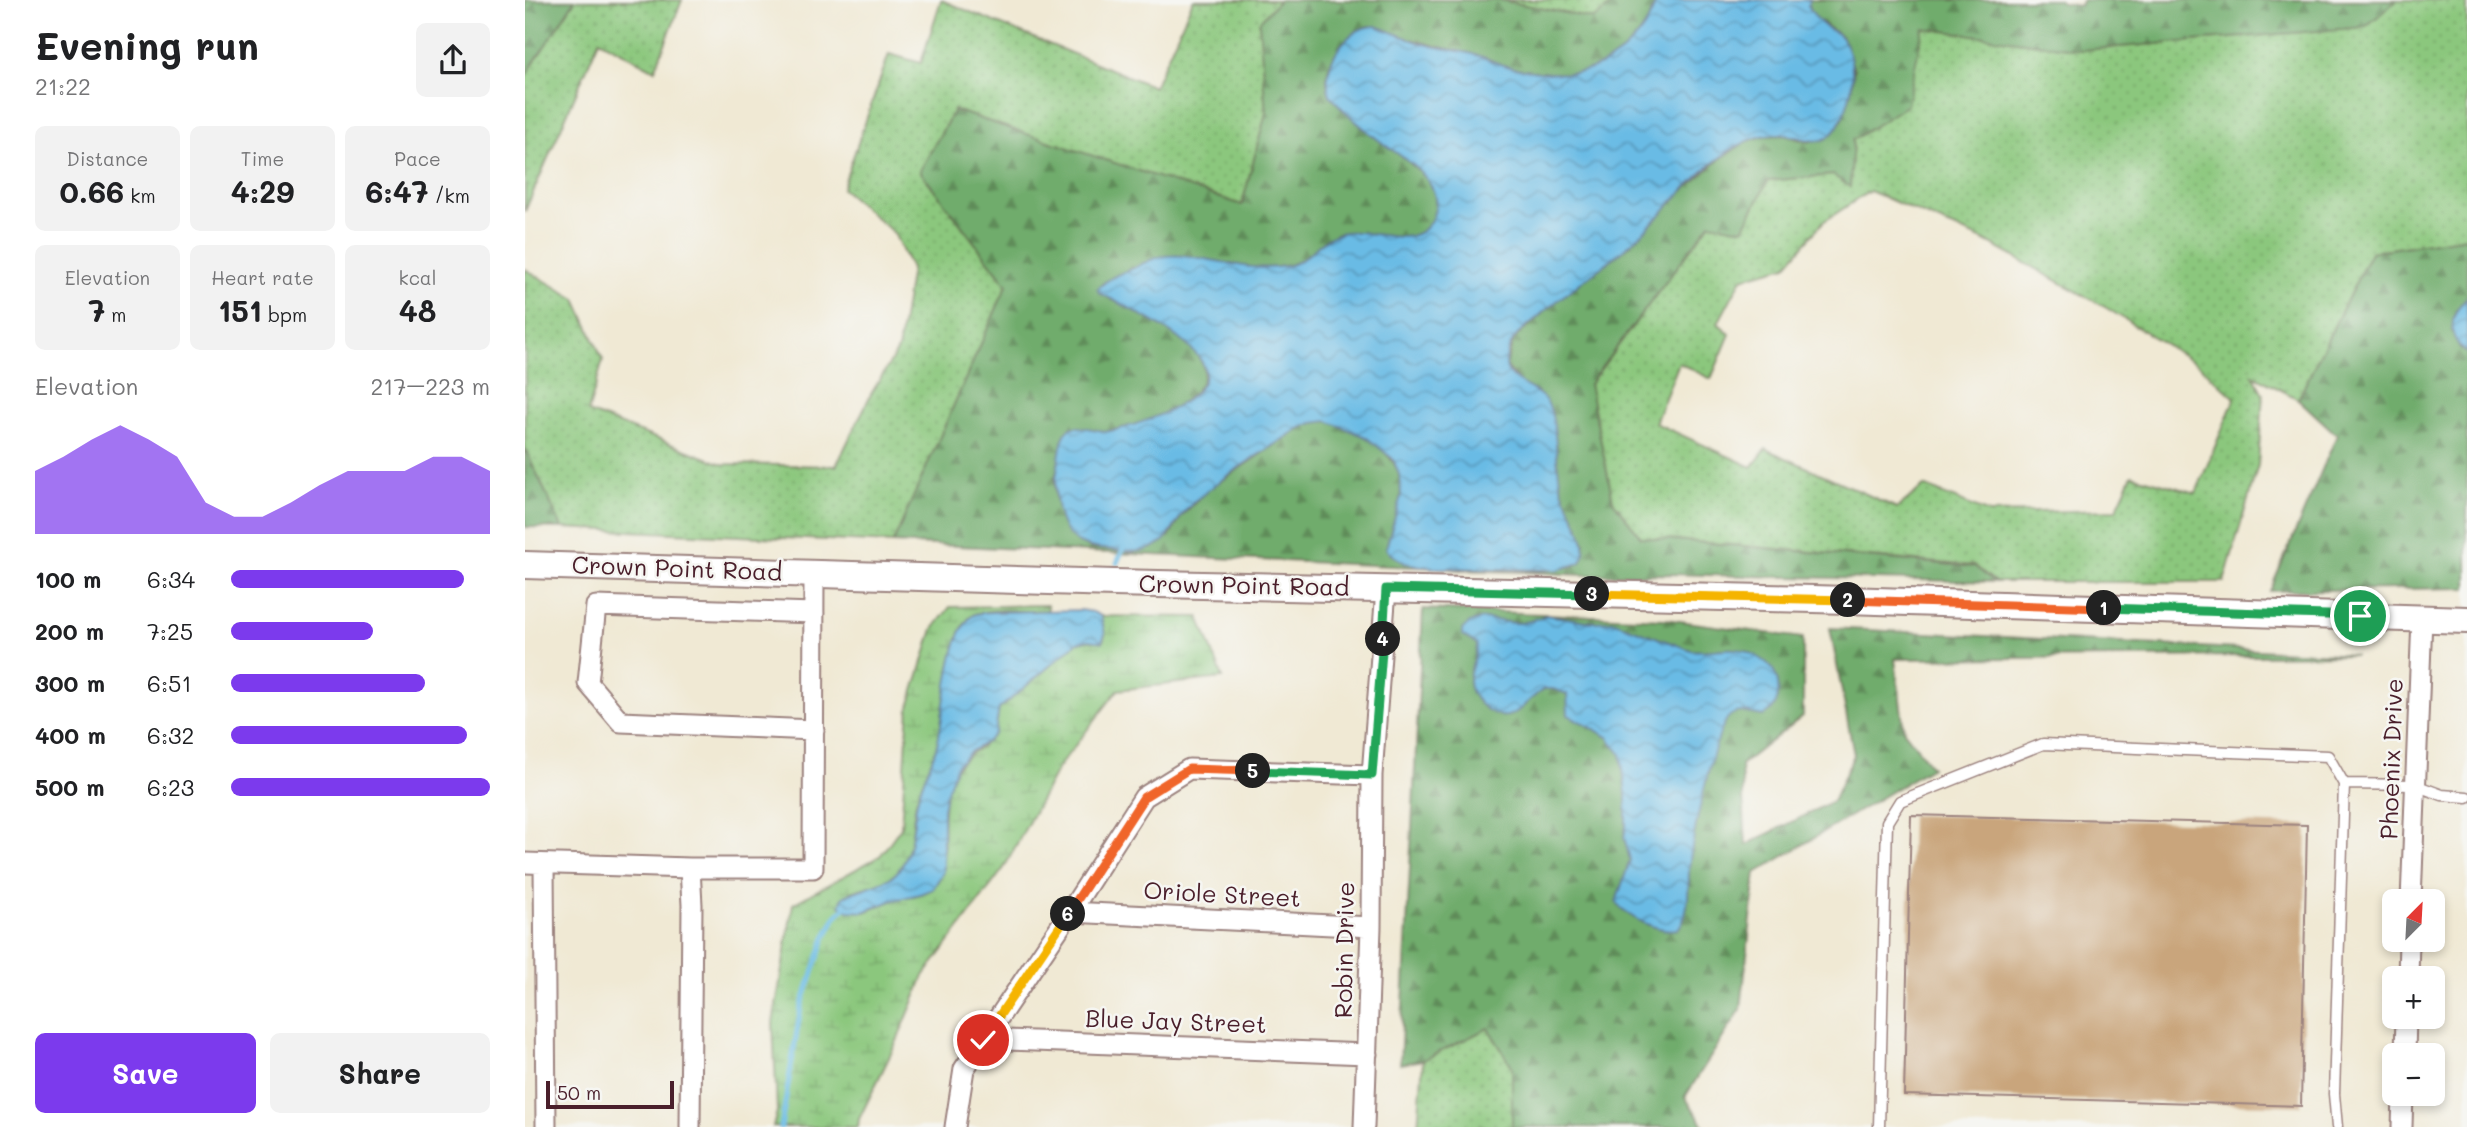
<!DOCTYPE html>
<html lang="en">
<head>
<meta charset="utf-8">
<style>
	:root { --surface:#fff; --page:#f2f2f2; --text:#202124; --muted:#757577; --accent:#7c3aed }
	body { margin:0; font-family:Mali,sans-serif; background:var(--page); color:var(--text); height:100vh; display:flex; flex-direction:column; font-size:26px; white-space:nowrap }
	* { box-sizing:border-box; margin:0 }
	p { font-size:23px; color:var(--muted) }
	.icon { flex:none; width:38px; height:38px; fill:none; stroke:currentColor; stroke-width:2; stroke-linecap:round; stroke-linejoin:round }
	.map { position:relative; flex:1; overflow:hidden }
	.details { display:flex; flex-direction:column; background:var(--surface); width:525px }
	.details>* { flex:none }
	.needle { width:46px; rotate:24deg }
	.buttons { position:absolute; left:1857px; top:889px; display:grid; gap:14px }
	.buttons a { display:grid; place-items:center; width:63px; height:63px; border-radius:10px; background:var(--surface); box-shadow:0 4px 10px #0003; font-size:35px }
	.scale { position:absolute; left:21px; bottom:18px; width:128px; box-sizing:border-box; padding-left:7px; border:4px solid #4a1f2b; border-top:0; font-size:19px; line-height:24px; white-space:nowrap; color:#4a1f2b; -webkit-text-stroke:5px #f6f6f2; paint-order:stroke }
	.pin { position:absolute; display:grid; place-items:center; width:60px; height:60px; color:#fff; margin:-30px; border:4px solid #fff; border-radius:50%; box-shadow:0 2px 7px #0007 }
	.km { position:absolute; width:35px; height:35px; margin:-18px; border-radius:50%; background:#222; color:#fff; font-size:19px; line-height:35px; text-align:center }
	.round { display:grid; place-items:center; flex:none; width:74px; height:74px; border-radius:10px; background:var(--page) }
	.head { display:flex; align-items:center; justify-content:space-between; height:119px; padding:0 35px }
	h1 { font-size:38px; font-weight:700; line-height:52px }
	.stats { display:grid; grid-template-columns:repeat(3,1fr); gap:10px; height:119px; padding:7px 35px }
	.stats div { display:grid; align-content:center; border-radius:10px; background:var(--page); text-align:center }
	.stats b { font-size:30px; font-weight:700 }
	.stats small { font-size:19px; font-weight:400 }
	.stats p { font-size:19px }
	.chart { height:196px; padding:14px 35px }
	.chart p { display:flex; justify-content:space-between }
	.chart svg { width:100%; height:126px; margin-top:7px; fill:var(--accent); opacity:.7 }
	.primary-button { display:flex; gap:14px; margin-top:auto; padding:14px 35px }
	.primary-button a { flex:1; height:80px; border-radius:10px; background:var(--accent); color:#fff; font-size:28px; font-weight:700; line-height:80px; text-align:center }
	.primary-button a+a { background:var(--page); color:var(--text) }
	ul { padding:0 35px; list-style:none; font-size:23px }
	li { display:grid; grid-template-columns:112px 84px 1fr; align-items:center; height:52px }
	li i { height:18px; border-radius:9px; background:var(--accent) }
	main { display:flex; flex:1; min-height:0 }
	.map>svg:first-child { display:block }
</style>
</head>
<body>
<main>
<section class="details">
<div class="head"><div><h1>Evening run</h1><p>21:22</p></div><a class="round"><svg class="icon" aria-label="share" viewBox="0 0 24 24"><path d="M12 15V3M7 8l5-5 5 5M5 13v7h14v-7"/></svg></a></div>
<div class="stats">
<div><p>Distance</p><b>0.66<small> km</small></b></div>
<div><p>Time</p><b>4:29</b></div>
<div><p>Pace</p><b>6:47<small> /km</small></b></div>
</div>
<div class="stats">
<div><p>Elevation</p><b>7<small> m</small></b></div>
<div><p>Heart rate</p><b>151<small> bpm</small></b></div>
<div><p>kcal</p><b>48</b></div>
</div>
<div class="chart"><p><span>Elevation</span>217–223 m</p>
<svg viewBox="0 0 160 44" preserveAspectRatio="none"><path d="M0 44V22L10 17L20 11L30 6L40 11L50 17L60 33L70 38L80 38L90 33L100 27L110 22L120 22L130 22L140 17L150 17L160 22V44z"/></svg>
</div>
<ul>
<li><b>100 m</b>6:34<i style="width:90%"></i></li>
<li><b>200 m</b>7:25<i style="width:55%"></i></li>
<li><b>300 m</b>6:51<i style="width:75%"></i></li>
<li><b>400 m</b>6:32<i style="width:91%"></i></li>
<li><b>500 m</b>6:23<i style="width:100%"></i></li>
</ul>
<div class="primary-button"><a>Save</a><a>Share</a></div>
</section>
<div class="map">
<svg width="1942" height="1127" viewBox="0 0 1942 1127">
	<defs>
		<pattern id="grass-dots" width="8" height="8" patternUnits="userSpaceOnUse" patternTransform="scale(1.75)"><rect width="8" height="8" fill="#8bc77d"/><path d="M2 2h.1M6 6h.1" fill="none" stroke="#79aa6c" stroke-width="1.8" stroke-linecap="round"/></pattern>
		<pattern id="forest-firs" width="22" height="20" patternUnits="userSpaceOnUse" patternTransform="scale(1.75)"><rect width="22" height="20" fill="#70ac6c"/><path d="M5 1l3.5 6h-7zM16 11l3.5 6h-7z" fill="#5e8b59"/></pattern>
		<pattern id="wetland-marsh" width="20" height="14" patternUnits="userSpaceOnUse" patternTransform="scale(1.75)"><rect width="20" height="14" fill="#8bc77d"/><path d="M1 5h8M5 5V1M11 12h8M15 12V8" fill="none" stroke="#79aa6c"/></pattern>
		<pattern id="water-waves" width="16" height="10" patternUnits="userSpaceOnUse" patternTransform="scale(1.75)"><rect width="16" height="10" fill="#69bbe5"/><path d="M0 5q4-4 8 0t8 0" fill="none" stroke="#5897ba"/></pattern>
	</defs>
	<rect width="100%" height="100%" fill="#f6f6f2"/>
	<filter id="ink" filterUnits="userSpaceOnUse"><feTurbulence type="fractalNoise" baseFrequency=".0143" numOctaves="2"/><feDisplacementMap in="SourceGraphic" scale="14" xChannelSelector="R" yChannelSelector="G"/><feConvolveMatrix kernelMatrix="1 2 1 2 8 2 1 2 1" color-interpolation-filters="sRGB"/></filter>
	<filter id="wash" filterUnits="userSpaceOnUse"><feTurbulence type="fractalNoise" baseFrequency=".00686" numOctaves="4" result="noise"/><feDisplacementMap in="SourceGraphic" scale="28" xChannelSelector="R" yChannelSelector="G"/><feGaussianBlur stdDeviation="1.57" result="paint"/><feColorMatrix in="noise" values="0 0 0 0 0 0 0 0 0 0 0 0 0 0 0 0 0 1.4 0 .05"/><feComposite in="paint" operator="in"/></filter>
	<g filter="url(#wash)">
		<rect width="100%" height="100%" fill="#f0e9d4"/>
		<path fill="url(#grass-dots)" stroke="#6a7354" stroke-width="2" fill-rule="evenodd" d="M50 0H157L130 70 74 40 0 211V76Z
			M416 0 629 87 668 0H754L734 22 741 113 717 205 429 110 395 171 482 285 368 543 37 528 0 448V269L51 299 78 360 63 412 197 464 311 466 346 394 373 350 386 269 369 233 317 189 364 54 396 63Z
			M975 0H1092L1070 19Z
			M1872 0H1942V237L1846 252 1773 399 1728 375 1738 394 1733 465 1699 582H1470L1450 566 1116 537 1088 501 1064 385 1185 223 1218 229 1243 181 1308 175 1325 186 1328 140 1382 105 1397 28 1557 50 1840 27ZM1345 191 1460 241 1580 307 1675 366 1710 398 1671 493 1607 475 1591 510 1464 513 1399 486 1372 508 1241 449 1227 467 1130 423 1154 363 1186 379 1205 334 1193 323 1217 278 1261 266 1298 222Z
			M963 1028 987 1066V1127H893L898 1060Z"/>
		<path fill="url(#forest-firs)" stroke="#5d664c" stroke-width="2" d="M0 0H50L0 76Z
			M754 0H975L1069 19 1092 0H1131C1123 33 1095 60 1063 71 1043 77 1013 72 993 69 976 67 963 57 947 54 911 47 877 37 843 26 819 39 793 65 805 95 819 112 839 127 856 141 879 160 925 183 907 219 902 229 894 237 883 238 861 239 836 235 813 233 795 242 784 260 764 265 732 273 701 262 668 259 644 257 597 270 577 284L575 293C604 309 653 330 673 356 703 396 610 429 581 431 569 432 557 428 544 429L541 433 530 479 531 499 564 548 609 552 645 536 656 517 681 491 773 429C782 425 793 419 804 421 829 425 868 451 874 475 880 497 871 519 864 539L880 563C917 570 1023 578 1055 563L1060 543 1038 493 1031 467 1029 437 1013 393 993 382 981 365 989 339 1030 302 1105 245 1156 193 1195 159 1222 141 1239 136 1259 135 1283 142 1306 134 1317 120 1326 91 1329 69 1316 36 1289 17 1283 5 1285 0H1535L1537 3 1555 6 1558 0H1872L1840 27 1557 50 1398 28 1382 105 1328 140 1325 187 1308 175 1243 181 1218 229 1185 223 1064 384 1088 501 1116 537 1450 567 1470 582 1142 574 1061 575 368 543 482 285 395 171 429 110 717 205 741 113 734 22Z
			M1942 237V297L1930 312 1927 331 1935 348 1942 353V588L1745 591 1812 435 1773 399 1846 252Z
			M0 448 37 528 0 527Z
			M898 609 1140 619 1278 638V716L1216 765 1221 845 1308 801 1329 755 1305 628 1830 655 1370 659 1379 731 1407 767 1231 873 1216 1009 1160 1097 1180 1127H987V1066L963 1028 898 1060 875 1064Z"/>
		<path fill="url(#wetland-marsh)" stroke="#6a7354" stroke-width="2" d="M522 605 523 612C505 612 463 607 448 615 424 629 420 716 413 742 408 761 398 779 392 798 385 822 392 851 371 874 361 884 339 887 326 892L339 912C350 909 359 903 369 900 381 896 395 897 405 890 439 865 390 778 457 747L474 709 553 642 564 640 578 641 580 634 576 616 674 617 698 678 593 690 532 769 479 868 399 976 372 1041 334 1119 333 1127H248L252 1111 248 1023 268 904 355 856 376 827 384 707 408 629 425 607Z"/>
		<path fill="url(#water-waves)" stroke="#5a6d88" stroke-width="2" d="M1131 0H1285L1283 5C1288 15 1294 22 1303 29 1308 31 1313 33 1316 37 1333 61 1329 93 1317 118 1301 153 1286 138 1260 135 1248 133 1234 136 1223 141 1177 161 1142 213 1104 245 1075 270 1042 291 1013 317 1005 324 995 331 989 339 984 346 979 360 982 369 990 386 1012 387 1022 402 1033 420 1030 466 1037 490 1044 510 1070 546 1055 563L1033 570 907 568 880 563 864 553 861 548 876 496 875 477 868 459 841 437 803 421 788 423 773 429C743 450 709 468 681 492 672 499 661 509 655 518 647 530 644 539 631 546 618 553 605 552 590 550 578 549 565 549 554 543 530 531 528 489 533 466 534 457 536 437 543 430 551 422 572 432 584 431 610 427 676 404 680 375 683 344 598 306 575 293L572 289C583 278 595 273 609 268 618 263 628 258 639 256 679 252 719 274 761 266 785 261 794 238 815 233 845 226 890 254 907 218 912 208 912 199 907 188 897 168 877 157 860 145 841 131 820 113 805 95 794 68 821 25 851 26 866 31 880 38 896 43 913 48 931 50 948 54 964 58 977 67 994 69 1014 72 1044 77 1063 70 1096 59 1123 33 1131 0Z
			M1942 297V353C1921 337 1924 315 1942 297Z
			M556 610 568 612 576 616 580 634 577 642 564 640 553 642 474 709 470 733 463 741 445 752 432 765 421 794 418 809V872L408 889 395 894 366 901 339 912 323 911 315 905 318 897C333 888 362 884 372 872 389 851 387 825 392 801 396 780 409 761 413 740 420 711 423 635 447 616 452 612 461 612 467 612Z
			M1022 615 1068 622 1087 621 1166 650C1183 653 1204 645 1220 651 1229 655 1238 658 1244 665 1258 678 1257 709 1238 716 1228 715 1216 709 1206 715 1190 724 1168 838 1165 860 1162 882 1167 911 1153 929 1134 933 1102 918 1091 902L1105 860 1099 837 1101 826V794L1096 754 1083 737 1043 715 1042 694 1028 689H1019C994 704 988 732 956 705 949 698 944 691 944 681 944 668 952 658 952 644L937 635V630C953 610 974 624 995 623 1005 622 1013 618 1022 615Z"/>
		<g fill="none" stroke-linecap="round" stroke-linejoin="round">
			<path stroke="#69bbe5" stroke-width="5" d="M592 563 599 547
				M256 1127 276 1007 300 938 312 915 322 906"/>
		</g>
		<g id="blocks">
			<path fill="#c9a57b" d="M1386 815 1782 825 1776 1106 1379 1095Z"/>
		</g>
	</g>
	<g filter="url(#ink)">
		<use href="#blocks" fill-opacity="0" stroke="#9d8480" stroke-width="2"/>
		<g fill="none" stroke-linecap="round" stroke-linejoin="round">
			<defs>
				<path id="lane" d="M1819 784 1890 785 1917 795 1942 797
					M1354 1127 1362 822 1375 801 1518 744 1803 756 1819 784 1809 1094 1812 1127"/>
				<path id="street" d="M289 730 96 722 63 683 71 606 289 613
					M0 863 165 868H288L289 573
					M19 865 21 1127
					M165 868 167 905 165 1127
					M1886 901 1897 618
					M545 912 846 927
					M1883 978 1884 940
					M458 1039 842 1054
					M1880 1055 1881 1017
					M430 1127 439 1069 545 912 619 797 664 769 847 775
					M839 1127 846 927 847 775 861 589
					M1877 1127 1878 1094"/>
				<path id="secondary" d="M0 565 589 583 1289 599 1942 620"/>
			</defs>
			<use href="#lane" stroke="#9d8480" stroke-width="13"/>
			<use href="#street" stroke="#9d8480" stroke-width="23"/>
			<use href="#secondary" stroke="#9d8480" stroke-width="30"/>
			<use href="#lane" stroke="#fff" stroke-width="10"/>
			<use href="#street" stroke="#fff" stroke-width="19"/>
			<use href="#secondary" stroke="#fff" stroke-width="26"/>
		</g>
	</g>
	<g fill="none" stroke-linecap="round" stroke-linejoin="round" filter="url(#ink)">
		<defs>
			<path id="split-1" d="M1579 608 1835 616"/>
			<path id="split-2" d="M1323 600 1579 608"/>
			<path id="split-3" d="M1067 594 1323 600"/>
			<path id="split-4" d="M858 639 861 589 1067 594"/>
			<path id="split-5" d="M728 771 847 775 858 639"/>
			<path id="split-6" d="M543 914 619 797 664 769 728 771"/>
			<path id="split-7" d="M458 1040 543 914"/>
		</defs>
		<use href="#split-1" stroke="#fff" stroke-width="14"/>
		<use href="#split-2" stroke="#fff" stroke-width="14"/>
		<use href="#split-3" stroke="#fff" stroke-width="14"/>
		<use href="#split-4" stroke="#fff" stroke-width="14"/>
		<use href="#split-5" stroke="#fff" stroke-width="14"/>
		<use href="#split-6" stroke="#fff" stroke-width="14"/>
		<use href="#split-7" stroke="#fff" stroke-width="14"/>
		<use href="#split-1" stroke="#22a559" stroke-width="9"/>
		<use href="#split-2" stroke="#f0652b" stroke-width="9"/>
		<use href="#split-3" stroke="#f5b400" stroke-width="9"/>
		<use href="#split-4" stroke="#22a559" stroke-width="9"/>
		<use href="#split-5" stroke="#22a559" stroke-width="9"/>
		<use href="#split-6" stroke="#f0652b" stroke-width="9"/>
		<use href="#split-7" stroke="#f5b400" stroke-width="9"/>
	</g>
	<g text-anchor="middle" stroke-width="5" stroke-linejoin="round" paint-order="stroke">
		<g font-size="24" fill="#4a1f2b" stroke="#f6f6f2">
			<text transform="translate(152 569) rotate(2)" y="8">Crown Point Road</text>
			<text transform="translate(719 586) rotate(1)" y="8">Crown Point Road</text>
			<text transform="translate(1867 759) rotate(-88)" y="8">Phoenix Drive</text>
			<text transform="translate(697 895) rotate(3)" y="8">Oriole Street</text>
			<text transform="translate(820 950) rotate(-89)" y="8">Robin Drive</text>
			<text transform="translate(651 1022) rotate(2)" y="8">Blue Jay Street</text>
		</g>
	</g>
</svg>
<div class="buttons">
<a><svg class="needle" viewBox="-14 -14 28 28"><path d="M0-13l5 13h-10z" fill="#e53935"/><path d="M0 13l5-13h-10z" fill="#757577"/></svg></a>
<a>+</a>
<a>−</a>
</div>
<div class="scale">50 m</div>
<div class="pin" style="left:1835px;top:616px;background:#1e9e55"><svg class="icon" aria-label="arrive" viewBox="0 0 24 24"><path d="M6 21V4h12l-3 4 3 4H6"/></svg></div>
<div class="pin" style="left:458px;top:1040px;background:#d93025"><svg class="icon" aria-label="check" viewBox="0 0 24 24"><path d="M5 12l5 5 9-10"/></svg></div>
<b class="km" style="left:1579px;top:608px">1</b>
<b class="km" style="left:1323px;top:600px">2</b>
<b class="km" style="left:1067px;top:594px">3</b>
<b class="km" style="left:858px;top:639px">4</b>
<b class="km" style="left:728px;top:771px">5</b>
<b class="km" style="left:543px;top:914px">6</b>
</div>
</main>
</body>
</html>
